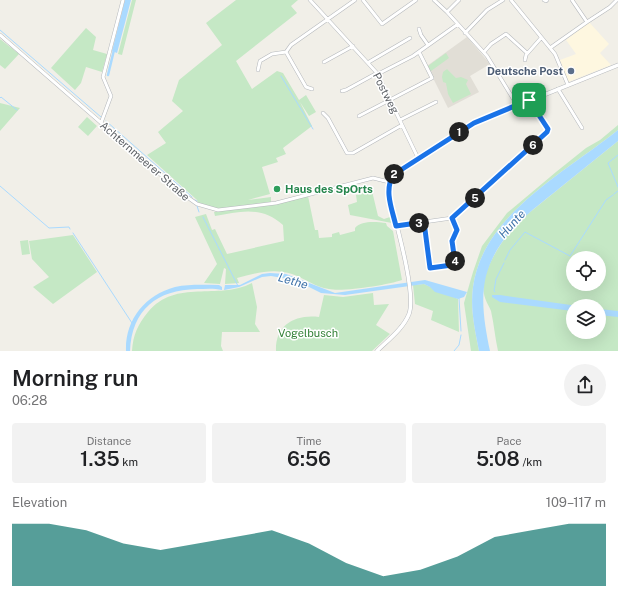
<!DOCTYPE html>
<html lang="en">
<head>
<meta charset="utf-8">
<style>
	:root { --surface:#fff; --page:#f2f2f2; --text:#202124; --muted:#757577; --accent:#0f766e }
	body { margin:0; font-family:"Public Sans",sans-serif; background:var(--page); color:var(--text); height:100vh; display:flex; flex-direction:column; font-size:15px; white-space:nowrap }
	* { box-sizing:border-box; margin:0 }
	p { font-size:13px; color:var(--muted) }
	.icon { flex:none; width:22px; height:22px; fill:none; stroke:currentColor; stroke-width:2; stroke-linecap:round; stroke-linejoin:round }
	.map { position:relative; height:351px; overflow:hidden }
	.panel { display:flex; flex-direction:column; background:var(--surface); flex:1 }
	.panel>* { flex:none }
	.controls { position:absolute; left:566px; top:251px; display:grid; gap:8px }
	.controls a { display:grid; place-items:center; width:40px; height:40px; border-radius:50%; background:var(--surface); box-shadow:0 4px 16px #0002; font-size:20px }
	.pin { position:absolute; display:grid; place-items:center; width:34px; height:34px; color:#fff; margin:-17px; border-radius:8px; box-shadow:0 2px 6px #0006 }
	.km { position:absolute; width:20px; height:20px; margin:-10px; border-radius:50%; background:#222; color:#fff; font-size:11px; line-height:20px; text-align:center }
	.round { display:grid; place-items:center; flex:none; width:42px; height:42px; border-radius:21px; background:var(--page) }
	.head { display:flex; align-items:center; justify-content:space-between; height:68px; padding:0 12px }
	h1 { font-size:22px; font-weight:600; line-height:30px }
	.metrics { display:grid; grid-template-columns:repeat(3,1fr); gap:6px; height:68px; padding:4px 12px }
	.metrics div { display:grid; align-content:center; border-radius:4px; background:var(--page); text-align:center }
	.metrics b { font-size:20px; font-weight:600 }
	.metrics small { font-size:11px; font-weight:400 }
	.metrics p { font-size:11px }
	.chart { height:112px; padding:8px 12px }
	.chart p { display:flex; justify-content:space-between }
	.chart svg { width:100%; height:72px; margin-top:4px; fill:var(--accent); opacity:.7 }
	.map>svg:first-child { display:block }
</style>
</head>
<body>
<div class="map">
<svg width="618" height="351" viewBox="0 0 618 351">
	<rect width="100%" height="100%" fill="#f1efe8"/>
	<path fill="#fef7e0" d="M589 22 609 44 600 53 611 65 568 82 560 60 576 54 566 40Z"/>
	<path fill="#e1ded6" d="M467 37 490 64 470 76 479 92 448 108 427 66Z"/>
	<path fill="#c5e8c5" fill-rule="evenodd" d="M132 0H136L122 55 118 54Z
		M236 0H298L291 6 297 13 236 61 252 89 277 71 283 73 299 100 306 95 316 112 309 116 300 102 312 126 283 148 286 154 276 158 278 162 262 167 270 194 248 200 271 197V202L218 209 198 203 197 200 147 155 166 143 158 132 183 111 172 101 179 80 222 45 206 23Z
		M86 28 96 37 93 50 107 54 102 72 86 67 81 83 75 90 51 68Z
		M0 39 19 54 5 69 0 65Z
		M446 53 449 58 431 71 428 66Z
		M447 69 456 78 461 77 468 80 466 84 471 94 453 103 448 94 446 83 443 82 442 77 443 72Z
		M0 103 20 108 0 131Z
		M87 117 97 126 88 136 78 127Z
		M618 125V130C566 172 483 214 473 287 470 309 475 330 479 351H471L464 303 473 272 482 246 507 213 556 172 586 148 600 140Z
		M618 141V351H498C495 338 494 324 491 311 489 306 485 300 484 294 479 272 505 236 519 221ZM573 258H599V284H573ZM573 306H599V332H573Z
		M372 191 378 216 384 219 390 217 392 223 350 215 348 205 357 202 356 195Z
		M308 196 315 230H318L319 238 332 237V234L339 232 340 235 355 231V228C362 220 376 222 386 223L387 226 393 231 402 280C388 285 343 292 329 289 315 287 304 278 292 274 273 268 255 273 237 278L239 283 225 284 226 269 224 268 220 284 204 283 217 264 195 217 206 214 212 230 215 229 227 254 284 241 283 225C262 206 241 211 215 216L214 212 277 204Z
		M73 235 97 272 53 304 33 287 49 277 32 259 29 241Z
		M28 240 30 254 22 255 20 241Z
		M252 283 257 307 255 324 260 332H222L221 346 223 351H132C133 335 138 324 148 312 177 278 217 301 252 283Z
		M424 284 458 299 459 332 431 320 433 311 415 304 413 285Z
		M373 293 374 305 389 304 376 325 390 334 372 351H276C275 325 295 314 319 317L324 295 343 297Z"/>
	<path fill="#aadaff" d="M125 0H131L117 53 112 51Z
		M618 130V141C599 156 580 172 561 187 530 212 497 235 486 276 480 300 485 327 490 351H479C475 330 470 309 473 287 483 214 566 172 618 130Z
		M270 273 286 274 335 293 425 280 467 292 464 297 458 299 435 292 430 287 424 284 345 295 321 293 295 280 271 276 262 277 239 287 224 290 225 285H240L262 274Z
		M219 285 222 287V290C214 288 205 289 197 289 157 290 132 309 130 351H126C125 320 145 295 175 287 189 284 205 285 219 285Z
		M492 295H500L578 306H573V311L500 302 492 297Z
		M599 309 618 311V317L599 315Z"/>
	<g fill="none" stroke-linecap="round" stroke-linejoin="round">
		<path stroke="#aadaff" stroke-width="1" d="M0 30 101 117
			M281 76 313 129
			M0 98 1 97 17 110
			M106 121 192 197
			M618 155 608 163 618 187
			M0 186 49 228 69 227 70 229
			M614 194 618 191
			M195 200 197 201
			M197 206 199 212
			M203 217 238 286
			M73 233 132 323
			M505 260 510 250 525 232 570 256 606 200 613 195
			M495 292 494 291 496 279 504 263
			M459 298 461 331
			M454 351 459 345 461 335"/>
		<path stroke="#aadaff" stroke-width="2.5" d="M108 75 114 50"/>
		<defs>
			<path id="minor" d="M310 0 377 73 418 158
				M363 0 382 24 416 0
				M434 0 447 12 487 56 517 105
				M511 0 555 54 568 85
				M544 0 546 1 547 0
				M447 12 459 0
				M587 22 610 7 617 0
				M419 29 421 35 428 45
				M465 33 487 10 503 0
				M0 35 183 194 197 204 218 210 276 203 373 178 389 182
				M550 48 587 22 572 0
				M484 52 491 44 506 34 527 53
				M525 60 526 55 541 38
				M324 62 353 46
				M369 62 410 38
				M258 70 260 61 272 54 286 52
				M378 74 413 56 458 24
				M312 89 306 87 286 52 291 45 355 0
				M558 89 582 128
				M342 91 346 90 377 73
				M323 113 328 118 347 153H353L402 125
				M359 116 432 78 419 52
				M400 120 436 102
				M101 123 111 96 103 77 123 0
				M424 222 430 268 452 265 455 262 452 241 457 230 452 218
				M396 226 452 218 547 132 548 129 529 100"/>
			<path id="tertiary" d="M377 351C388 340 403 329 409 314 417 293 394 216 388 191L389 182 393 175 474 123 618 65"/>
		</defs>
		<use href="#minor" stroke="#b5b8bc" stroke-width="4"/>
		<use href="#tertiary" stroke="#b5b8bc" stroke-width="4.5"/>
		<use href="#minor" stroke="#fff" stroke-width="3"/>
		<use href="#tertiary" stroke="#fff" stroke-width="3.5"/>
	</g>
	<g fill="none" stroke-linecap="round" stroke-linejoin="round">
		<defs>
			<path id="route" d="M529 100 548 129 547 132 452 218 457 230 452 241 455 262 452 265 430 268 424 222 396 226C392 209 384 191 393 175L474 123Z"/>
		</defs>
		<use href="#route" stroke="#fff" stroke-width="8"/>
		<use href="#route" stroke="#1a73e8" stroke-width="5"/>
	</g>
	<circle fill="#5c6f8a" stroke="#fff" stroke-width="1.5" cx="571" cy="71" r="4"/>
	<circle fill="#2e9e5b" stroke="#fff" stroke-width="1.5" cx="277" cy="189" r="4"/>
	<g text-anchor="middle" stroke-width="3" stroke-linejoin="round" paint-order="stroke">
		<g font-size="11" font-weight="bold" fill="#4e5e75" stroke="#fff" text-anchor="end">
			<text x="563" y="75">Deutsche Post</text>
		</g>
		<g font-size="11" fill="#5f6368" stroke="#fff">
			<text transform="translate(386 93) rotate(63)" y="4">Postweg</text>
			<text transform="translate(145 161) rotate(41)" y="4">Achternmeerer Straße</text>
		</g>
		<g font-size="11" font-weight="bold" fill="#27864d" stroke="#fff" text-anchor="start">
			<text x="285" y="193">Haus des SpOrts</text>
		</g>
		<g font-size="11" fill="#348238" stroke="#fff">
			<text x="308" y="337">Vogelbusch</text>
		</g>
		<g font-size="12" font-style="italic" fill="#4174aa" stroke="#fff">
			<text transform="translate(512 224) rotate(-48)" y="4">Hunte</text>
			<text transform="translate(293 281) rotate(16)" y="4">Lethe</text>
		</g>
	</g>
</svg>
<div class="controls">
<a><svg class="icon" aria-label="locate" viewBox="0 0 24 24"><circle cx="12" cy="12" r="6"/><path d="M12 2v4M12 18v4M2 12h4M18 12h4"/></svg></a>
<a><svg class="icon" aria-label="layers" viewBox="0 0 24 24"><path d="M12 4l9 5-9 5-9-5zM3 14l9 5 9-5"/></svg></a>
</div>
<div class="pin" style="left:529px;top:100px;background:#1e9e55"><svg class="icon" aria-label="arrive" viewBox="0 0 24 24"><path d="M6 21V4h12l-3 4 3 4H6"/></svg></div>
<b class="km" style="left:459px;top:132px">1</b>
<b class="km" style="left:394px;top:174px">2</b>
<b class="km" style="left:419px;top:223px">3</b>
<b class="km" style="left:455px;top:261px">4</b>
<b class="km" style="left:475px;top:198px">5</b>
<b class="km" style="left:533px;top:145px">6</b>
</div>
<section class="panel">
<div class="head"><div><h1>Morning run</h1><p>06:28</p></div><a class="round"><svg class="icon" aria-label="share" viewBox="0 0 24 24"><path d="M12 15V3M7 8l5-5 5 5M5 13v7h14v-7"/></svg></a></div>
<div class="metrics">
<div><p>Distance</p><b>1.35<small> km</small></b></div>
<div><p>Time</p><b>6:56</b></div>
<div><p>Pace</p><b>5:08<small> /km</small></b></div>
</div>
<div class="chart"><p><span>Elevation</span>109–117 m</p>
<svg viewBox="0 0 160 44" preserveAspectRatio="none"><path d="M0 44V6L10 6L20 10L30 18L40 22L50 18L60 14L70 10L80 18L90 30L100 38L110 34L120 26L130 14L140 10L150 6L160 6V44z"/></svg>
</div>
</section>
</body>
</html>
